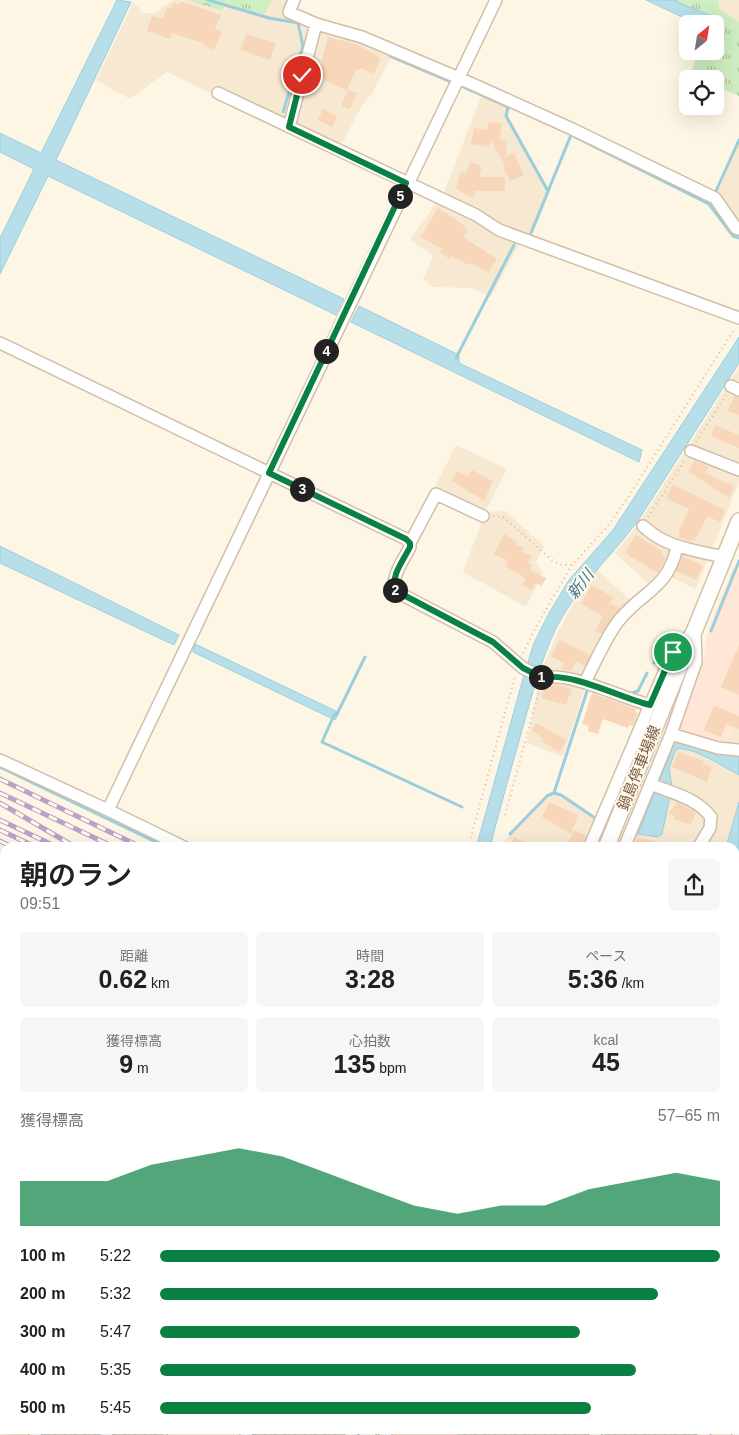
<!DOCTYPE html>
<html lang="ja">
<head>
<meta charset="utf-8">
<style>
	:root { --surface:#fff; --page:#f6f6f6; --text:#202124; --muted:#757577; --accent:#0b8043 }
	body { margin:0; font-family:Helvetica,"Noto Sans JP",sans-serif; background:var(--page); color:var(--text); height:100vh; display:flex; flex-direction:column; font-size:19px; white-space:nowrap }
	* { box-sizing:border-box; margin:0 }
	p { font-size:16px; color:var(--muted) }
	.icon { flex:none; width:28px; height:28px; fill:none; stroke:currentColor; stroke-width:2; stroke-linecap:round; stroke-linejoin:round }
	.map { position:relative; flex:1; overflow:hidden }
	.side { position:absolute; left:0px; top:842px; width:740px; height:592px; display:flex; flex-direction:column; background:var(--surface); border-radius:15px 15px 0 0; box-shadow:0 5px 20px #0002 }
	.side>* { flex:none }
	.needle { width:32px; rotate:30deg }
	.fabs { position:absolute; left:679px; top:15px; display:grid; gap:10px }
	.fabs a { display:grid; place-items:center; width:45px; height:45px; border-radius:8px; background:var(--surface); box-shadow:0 5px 20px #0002; font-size:25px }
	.pin { position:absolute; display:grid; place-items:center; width:42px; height:42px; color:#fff; margin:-21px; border:2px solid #fff; border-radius:50%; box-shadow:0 1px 5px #0007 }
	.km { position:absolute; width:25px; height:25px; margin:-12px; border-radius:50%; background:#222; color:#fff; font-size:14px; line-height:25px; text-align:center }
	.round { display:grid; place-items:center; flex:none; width:52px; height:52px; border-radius:8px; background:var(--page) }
	.head { display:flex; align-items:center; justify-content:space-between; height:85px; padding:0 20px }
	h1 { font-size:28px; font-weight:600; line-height:38px }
	.stats { display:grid; grid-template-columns:repeat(3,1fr); gap:8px; height:85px; padding:5px 20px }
	.stats div { display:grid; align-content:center; border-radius:8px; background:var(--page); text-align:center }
	.stats b { font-size:25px; font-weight:600 }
	.stats small { font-size:14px; font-weight:400 }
	.stats p { font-size:14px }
	.chart { height:140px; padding:10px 20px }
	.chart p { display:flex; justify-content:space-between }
	.chart svg { width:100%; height:90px; margin-top:5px; fill:var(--accent); opacity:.7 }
	ul { padding:0 20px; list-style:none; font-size:16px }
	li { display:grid; grid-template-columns:80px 60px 1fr; align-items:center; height:38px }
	li i { height:12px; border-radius:6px; background:var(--accent) }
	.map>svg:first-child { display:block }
</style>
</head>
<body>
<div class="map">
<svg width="739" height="1435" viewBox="0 0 739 1435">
	<defs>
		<pattern id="industrial-grid" width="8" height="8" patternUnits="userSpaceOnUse" patternTransform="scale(1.25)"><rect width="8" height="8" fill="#eee7df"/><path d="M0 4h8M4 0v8" fill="none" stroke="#c6beb7"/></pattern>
		<pattern id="grass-tufts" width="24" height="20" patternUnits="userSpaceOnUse" patternTransform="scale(1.25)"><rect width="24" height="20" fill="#cfeec1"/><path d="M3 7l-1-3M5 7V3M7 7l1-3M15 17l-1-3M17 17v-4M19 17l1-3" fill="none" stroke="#adc49f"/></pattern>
		<pattern id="forest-crowns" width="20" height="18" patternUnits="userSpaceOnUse" patternTransform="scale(1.25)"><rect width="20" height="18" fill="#cfeec1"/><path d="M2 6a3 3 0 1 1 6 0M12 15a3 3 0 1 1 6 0" fill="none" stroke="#adc49f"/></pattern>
	</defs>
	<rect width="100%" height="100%" fill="#fef6e4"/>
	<path fill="#f7e9d1" d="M174 0H186L222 11 226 7 263 17 272 0H296L294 11 363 33 390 59 372 94 362 105 336 155 167 72 130 99 96 80 133 3 141 9 140 13H154Z
		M718 0H739V22L720 9Z
		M481 97 511 106 508 115 550 192 532 236 519 244 491 297 471 288 433 287 423 279 433 256 410 240 444 192Z
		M739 143V226L717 193Z
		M739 367V482L696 589 670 577 655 590 615 553 637 526Z
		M456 445 507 469 485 512 505 511 544 546 536 562 543 573 526 607 463 572 485 513 434 488Z
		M597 570 637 606 621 620 585 688 563 757 527 743 542 668 559 630 579 593Z
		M739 718V1106L735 1104V848H630L673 744Z
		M552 791 596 820 585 847 500 848 519 823Z"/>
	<path fill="#ffe6d7" d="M733 568 739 571V718L720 758 673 744 703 664 708 631Z
		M0 1371 5 1373V1430H34L32 1435H0Z
		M392 1430H459L457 1435H390Z"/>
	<path fill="url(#industrial-grid)" d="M735 1206 739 1208V1347L735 1345Z
		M40 1430H166L163 1435H37Z
		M255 1430H348L346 1435H252Z
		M459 1430H592L589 1435H457Z
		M607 1430H699L697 1435H605Z"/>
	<path fill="url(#grass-tufts)" d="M229 0H272L263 17 226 7Z
		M677 0H718L720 9 739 22V96L715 86V79H699L692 69 699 51H715L716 18 676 2Z"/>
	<path fill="url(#forest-crowns)" d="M186 0H229L222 11Z"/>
	<path fill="#b6dfea" stroke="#9bcedd" d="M117 0 131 2 56 160 344 299 336 315 48 176 0 274V238L34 169 0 152V133L41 153Z
		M646 0H677V2L717 18 715 27V24H697Z
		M359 306 459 355V363L642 450 639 462 351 322Z
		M739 337V363L637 522C609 559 578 586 556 628 541 660 532 695 522 730 511 769 500 808 490 847L476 848 524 675 534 643 548 615 569 580 613 530Z
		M0 546 179 635 174 645 0 563Z
		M195 644 338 712 339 713 335 720 193 652Z
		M675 742 719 754 739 756V775C723 767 693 746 676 749L669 768 672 787 662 834 658 837 638 834Z
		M739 802V880L735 891V848L726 847Z"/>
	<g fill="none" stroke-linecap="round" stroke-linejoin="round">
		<path stroke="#9bcedd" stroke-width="3" d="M208 0 269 18 298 23 303 46 283 112
			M390 56 449 81
			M461 86 508 107 506 116 548 191
			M716 191 739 140
			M531 233 571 135 709 204 733 236 739 238
			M456 358 514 245
			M711 631 739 561
			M365 657 338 712 334 715 322 742 462 807
			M654 663 660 655
			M629 694 638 691 647 673
			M0 767 168 848
			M554 793 587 691
			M510 834 547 796 554 793 561 795 595 818
			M2 973 5 965"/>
	</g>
	<path fill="#f7d6b9" d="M180 1 221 15 215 29 222 32 214 50 203 45V43L172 33 170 39 147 31 152 16 163 19 167 7 171 8 173 3 179 5Z
		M246 34 276 43 270 60 241 50Z
		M328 37 356 44 381 58 374 74 361 68 360 70 356 69 347 90 322 79 321 82 312 78 316 69 319 71Z
		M348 90 357 93 350 109 341 106Z
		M323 109 337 116 332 127 318 120Z
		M488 122 502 123 500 140 507 141 505 157 514 153 524 175 510 181 503 167 505 166 491 140 489 147 471 144 474 128 487 130Z
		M470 162 480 165 479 168 482 169 479 177H505V191H475L473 198 456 189 461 172 466 174Z
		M438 208 464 225 463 227 468 230 463 237 497 259 488 273 472 263 471 265 467 263 466 264 452 256 450 259 440 253 442 249 421 237Z
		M734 396 739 397V415L728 411Z
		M715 425 739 435V448L711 436Z
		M695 461 708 467 705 473 734 486 729 498 688 471Z
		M472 470 493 481 484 501 452 481 457 471 468 477Z
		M673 484 725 510 720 522 707 516 695 541 692 540 691 542 678 537 680 534 678 533 689 509 666 498Z
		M504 534 517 541 515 544 523 547 521 551 532 556 528 563 532 565 530 570 546 578 542 586 536 583 532 590 522 585 526 578 505 566 508 561 494 554Z
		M636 535 663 552 661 555 666 558 658 573 625 553Z
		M682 556 703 566 696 580 676 571Z
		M592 585 613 597 610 603 620 608 601 634 595 631 603 616 581 604Z
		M560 640 590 655 585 666 576 661 571 671 561 669 564 663 551 656Z
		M739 645V695L721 687Z
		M554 684 572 689 566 705 542 698 544 686Z
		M592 693 636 709 635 712 638 713 633 726 629 725 628 728 603 719 598 734 588 731 589 726 582 724Z
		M714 706 739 716V729L726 724 721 737 704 730Z
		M536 723 567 740 560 752 541 741 543 738 532 731Z
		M678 752 704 761 703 764 712 767 707 782 672 767Z
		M549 802 578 815 571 834 542 817Z
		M677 802 696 813 691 825 674 819 675 816 669 814Z
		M574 830 586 835 582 847 566 848Z
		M514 837 536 848H509Z
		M637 838 665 843V848H633Z"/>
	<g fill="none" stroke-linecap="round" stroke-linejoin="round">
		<defs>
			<path id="street" d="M294 0 289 12 316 24 362 37 459 78 570 128 715 198 736 228 739 229
				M218 93 476 215 499 230 739 318
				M289 127 316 24
				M0 343 406 539 410 543V547C403 561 391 576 395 591L493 642 523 668 543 678C570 671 621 698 650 705L673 652 692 633
				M731 386 739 390
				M691 451 739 470
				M643 526C666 548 694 550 724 557
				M410 543 436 494 483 516
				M695 634 696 662 671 734 718 748 739 750
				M585 682C594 665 608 632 621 618 645 590 668 588 677 547
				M0 760 108 810 496 0
				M650 784C672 793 695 797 711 817L710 828 698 848
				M108 810 186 848
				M589 848 650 705
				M624 848 671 734
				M0 881 5 884
				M735 954 739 957
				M735 981 739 973
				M0 989 5 976
				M735 1047 739 1049
				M735 1371 739 1373
				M35 1435 37 1430
				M106 1435 108 1430
				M246 1435 248 1430
				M351 1435 353 1430
				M385 1435 387 1430
				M595 1435 597 1430
				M703 1435 706 1430
				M738 1435 739 1432"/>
			<path id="secondary" d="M606 848 739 521
				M367 1435 369 1430"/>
		</defs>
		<use href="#street" stroke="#d1bea9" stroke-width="14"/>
		<use href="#secondary" stroke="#d7c1a9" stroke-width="18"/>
		<path stroke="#dcb99b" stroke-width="2" stroke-dasharray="1 4" stroke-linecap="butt" d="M696 442 726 395
			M493 516 503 517 553 561 562 565H572L607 527 627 499 735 328
			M648 517 685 460
			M523 653 536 627 572 565
			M505 815 540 688
			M468 848 515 676
			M0 1237 5 1240
			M167 1435 169 1430"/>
		<use href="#street" stroke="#fff" stroke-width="11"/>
		<use href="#secondary" stroke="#fff" stroke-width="15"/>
		<defs>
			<path id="rail" d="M0 779 143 848
				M0 793 116 848
				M0 803 77 848
				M0 820 59 848
				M0 830 38 848
				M0 841 14 848
				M735 1121 739 1122
				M735 1161 739 1163
				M735 1179 739 1181
				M735 1194 739 1196
				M735 1242 739 1244
				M735 1250 739 1252"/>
		</defs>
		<use href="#rail" stroke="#baa1c9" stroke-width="5"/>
		<use href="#rail" stroke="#fff9ec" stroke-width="3" stroke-dasharray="9" stroke-linecap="butt"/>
	</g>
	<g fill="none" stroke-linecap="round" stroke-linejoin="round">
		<defs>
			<path id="route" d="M302 75 289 127 406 183 269 473 406 539 410 543V547C403 561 390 576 396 591L493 642 523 668 543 678C569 671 621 698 650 705L673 652"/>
		</defs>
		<use href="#route" stroke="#fff" stroke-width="10"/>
		<use href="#route" stroke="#0b8043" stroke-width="6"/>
	</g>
	<g text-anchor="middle" stroke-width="4" stroke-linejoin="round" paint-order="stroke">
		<g font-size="15" fill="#7a5d47" stroke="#fff9ec">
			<text transform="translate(639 768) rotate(-68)" y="5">鍋島停車場線</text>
		</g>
		<g font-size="16" font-style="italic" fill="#3e7b90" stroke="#fff9ec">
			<text transform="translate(580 584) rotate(-52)" y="6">新川</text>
		</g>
	</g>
</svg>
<div class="fabs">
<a><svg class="needle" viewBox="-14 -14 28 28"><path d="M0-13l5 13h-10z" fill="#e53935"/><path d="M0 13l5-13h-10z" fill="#757577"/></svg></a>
<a><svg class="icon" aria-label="locate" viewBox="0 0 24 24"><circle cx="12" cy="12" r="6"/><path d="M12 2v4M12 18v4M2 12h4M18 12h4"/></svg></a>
</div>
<div class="pin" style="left:673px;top:652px;background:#1e9e55"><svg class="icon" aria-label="arrive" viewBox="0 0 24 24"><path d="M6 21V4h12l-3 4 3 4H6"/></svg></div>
<div class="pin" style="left:302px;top:75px;background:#d93025"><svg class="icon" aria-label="check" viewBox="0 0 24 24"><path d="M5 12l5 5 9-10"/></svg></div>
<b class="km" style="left:541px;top:677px">1</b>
<b class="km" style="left:395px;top:590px">2</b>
<b class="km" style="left:302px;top:489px">3</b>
<b class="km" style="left:326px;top:351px">4</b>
<b class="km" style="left:400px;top:196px">5</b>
<section class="side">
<div class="head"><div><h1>朝のラン</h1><p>09:51</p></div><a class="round"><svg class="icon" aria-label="share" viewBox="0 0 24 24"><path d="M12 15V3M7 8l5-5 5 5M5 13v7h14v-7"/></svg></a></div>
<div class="stats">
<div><p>距離</p><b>0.62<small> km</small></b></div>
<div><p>時間</p><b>3:28</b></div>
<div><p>ペース</p><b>5:36<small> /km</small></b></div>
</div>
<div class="stats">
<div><p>獲得標高</p><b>9<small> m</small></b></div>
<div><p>心拍数</p><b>135<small> bpm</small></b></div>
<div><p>kcal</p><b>45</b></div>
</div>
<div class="chart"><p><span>獲得標高</span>57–65 m</p>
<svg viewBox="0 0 160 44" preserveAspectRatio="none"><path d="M0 44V22L10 22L20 22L30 14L40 10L50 6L60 10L70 18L80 26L90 34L100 38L110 34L120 34L130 26L140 22L150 18L160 22V44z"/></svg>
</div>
<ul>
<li><b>100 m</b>5:22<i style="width:100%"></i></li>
<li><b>200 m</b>5:32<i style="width:89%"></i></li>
<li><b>300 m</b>5:47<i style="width:75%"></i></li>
<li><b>400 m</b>5:35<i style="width:85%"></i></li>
<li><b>500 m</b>5:45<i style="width:77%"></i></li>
</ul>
</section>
</div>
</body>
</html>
